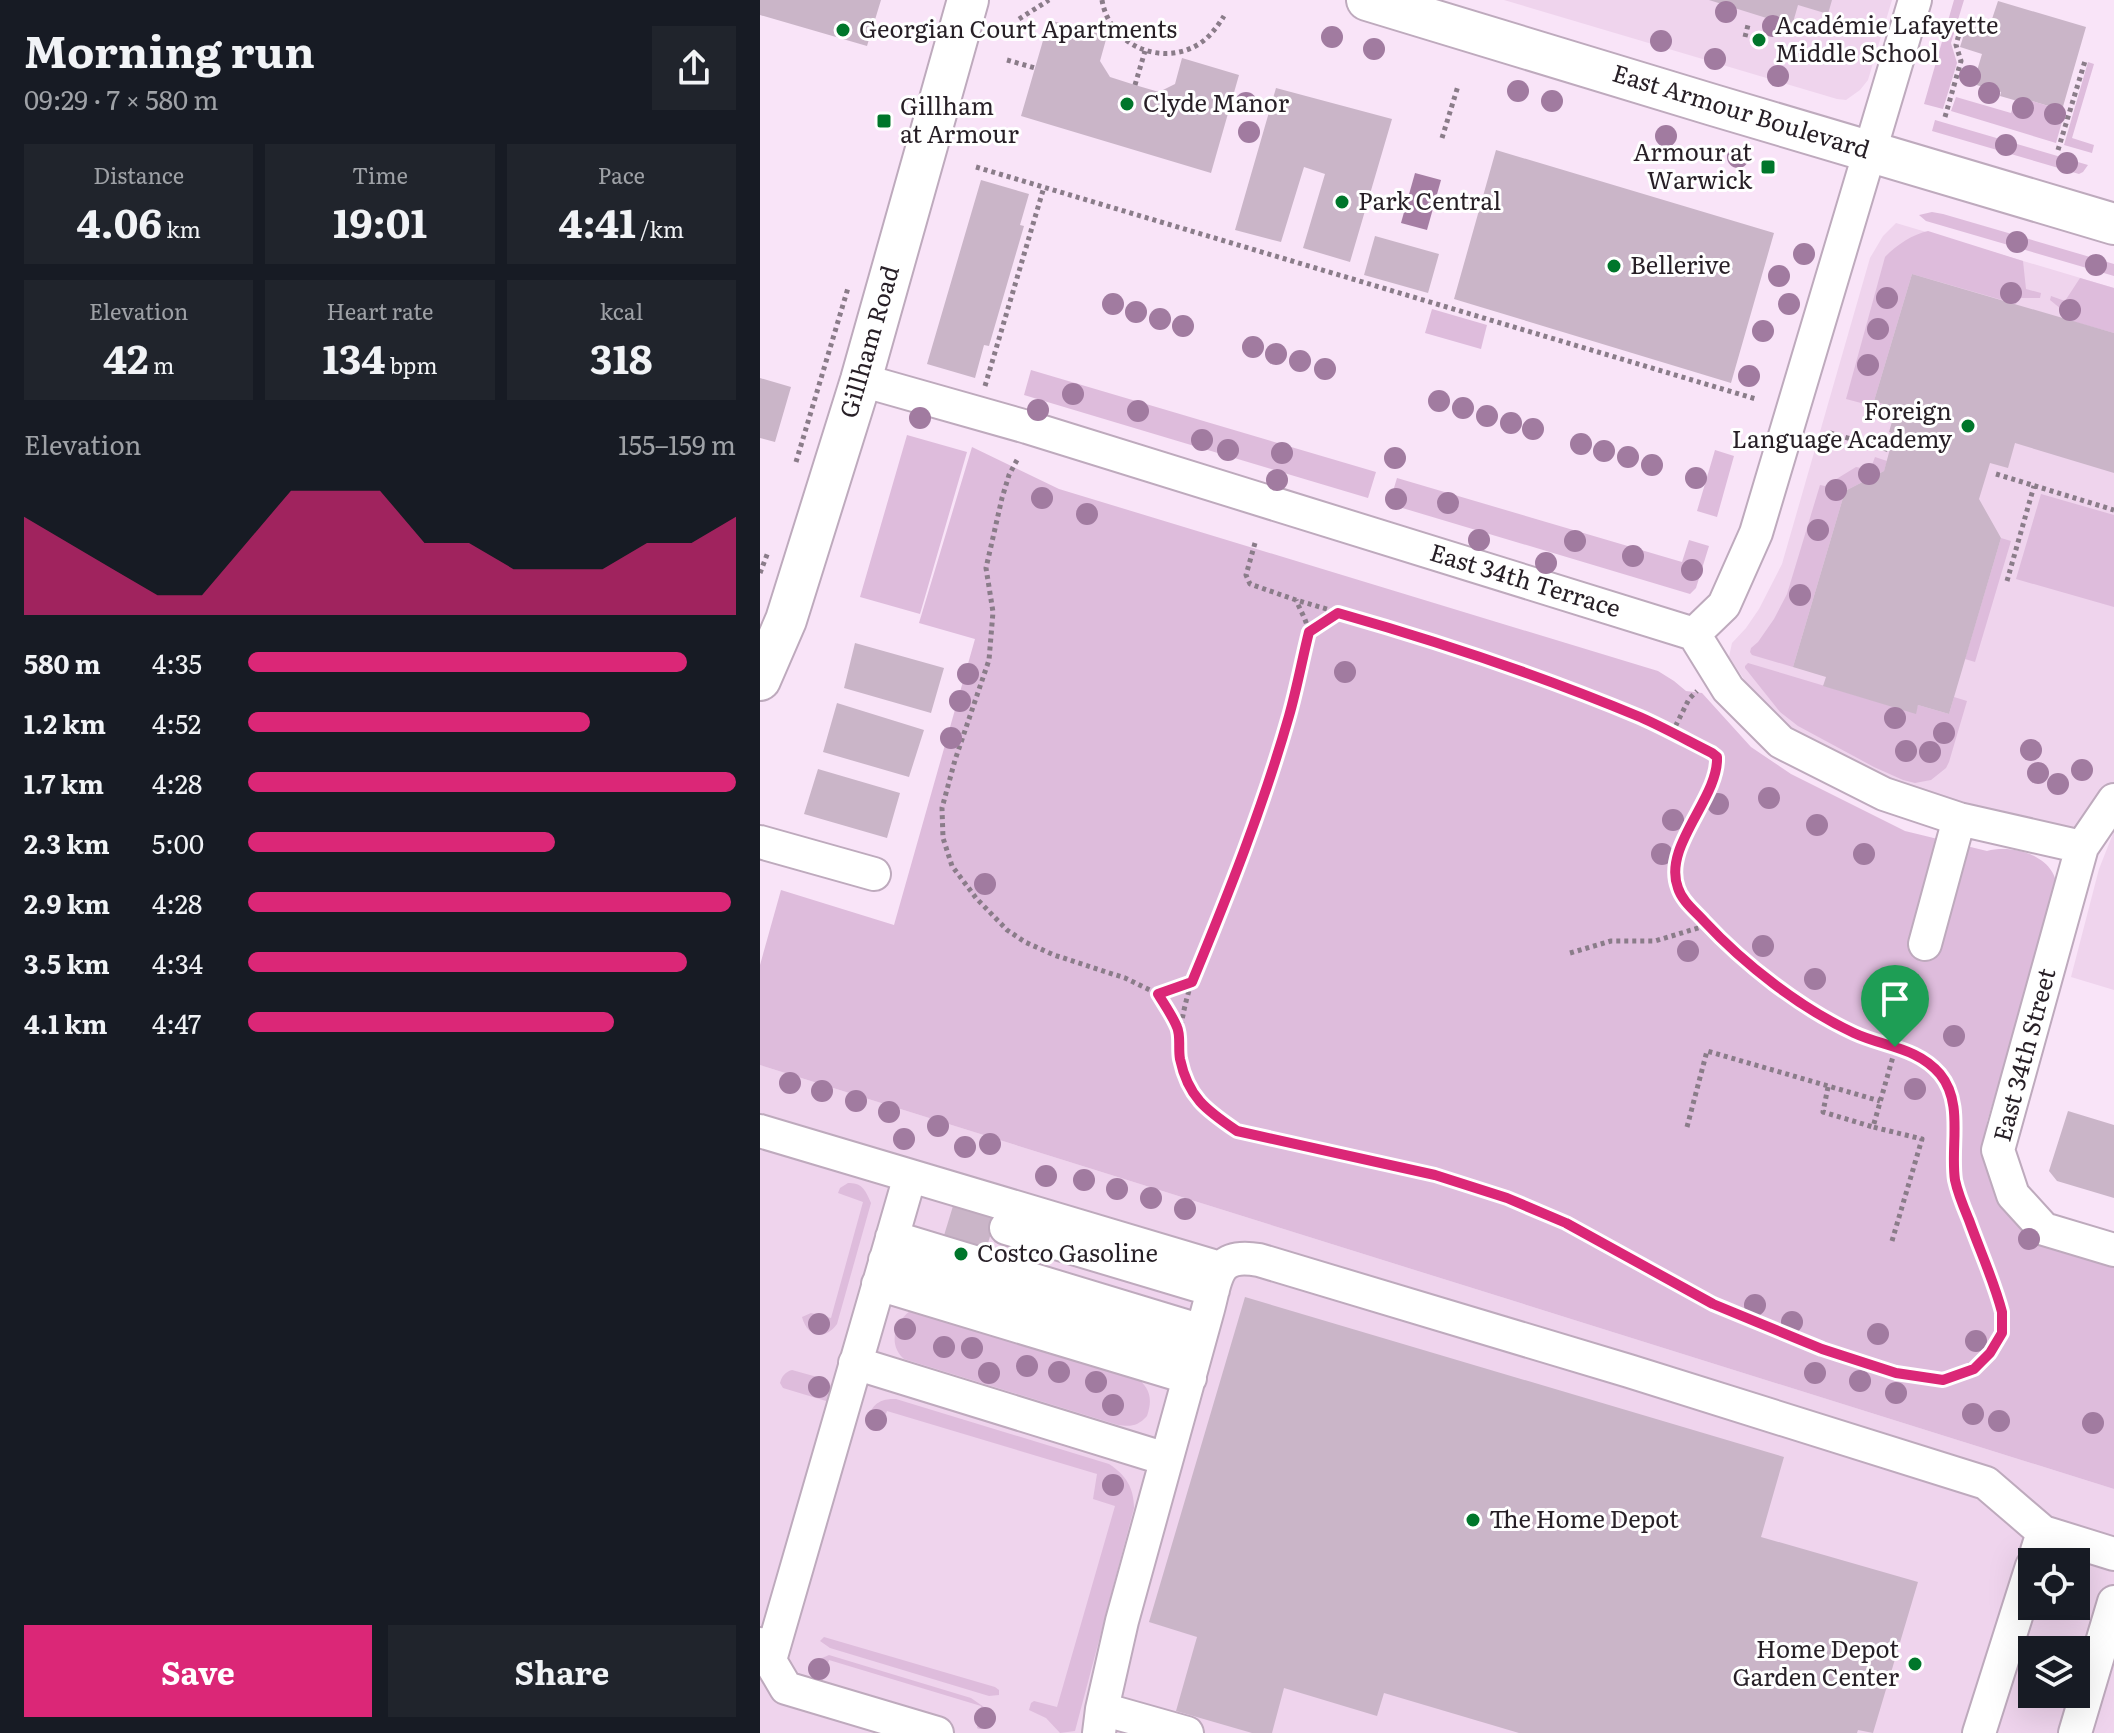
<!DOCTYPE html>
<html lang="en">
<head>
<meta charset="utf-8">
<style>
	:root { --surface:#171b24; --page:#20242c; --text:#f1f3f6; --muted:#9ea1a6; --accent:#db2777 }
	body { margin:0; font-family:Literata,serif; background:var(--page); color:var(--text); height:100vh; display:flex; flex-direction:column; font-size:30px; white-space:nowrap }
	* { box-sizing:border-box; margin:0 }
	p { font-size:26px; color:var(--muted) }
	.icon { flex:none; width:44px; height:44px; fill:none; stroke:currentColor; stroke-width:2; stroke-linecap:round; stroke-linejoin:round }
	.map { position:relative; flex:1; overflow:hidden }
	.panel { display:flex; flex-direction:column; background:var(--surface); width:760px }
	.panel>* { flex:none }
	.controls { position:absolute; left:1258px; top:1548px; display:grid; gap:16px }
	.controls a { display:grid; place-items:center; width:72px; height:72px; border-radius:0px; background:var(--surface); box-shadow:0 8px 32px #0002; font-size:40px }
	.pin { position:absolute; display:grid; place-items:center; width:68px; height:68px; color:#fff; margin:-82px -34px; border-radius:50% 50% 50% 0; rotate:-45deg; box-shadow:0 0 8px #0007 }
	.pin .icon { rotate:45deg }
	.round { display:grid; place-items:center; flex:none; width:84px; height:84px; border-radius:0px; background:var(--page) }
	.head { display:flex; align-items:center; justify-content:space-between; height:136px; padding:0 24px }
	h1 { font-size:44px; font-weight:700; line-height:60px }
	.stats { display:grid; grid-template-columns:repeat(3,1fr); gap:12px; height:136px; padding:8px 24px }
	.stats div { display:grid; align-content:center; border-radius:0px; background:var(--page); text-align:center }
	.stats b { font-size:40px; font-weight:700 }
	.stats small { font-size:22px; font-weight:400 }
	.stats p { font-size:22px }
	.chart { height:224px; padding:16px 24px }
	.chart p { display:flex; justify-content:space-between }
	.chart svg { width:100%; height:144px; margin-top:8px; fill:var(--accent); opacity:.7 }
	.cta { display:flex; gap:16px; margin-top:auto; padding:16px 24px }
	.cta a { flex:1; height:92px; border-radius:0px; background:var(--accent); color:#fff; font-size:32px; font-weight:700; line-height:92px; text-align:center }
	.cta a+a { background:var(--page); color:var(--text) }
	ul { padding:0 24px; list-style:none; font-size:26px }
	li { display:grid; grid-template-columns:128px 96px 1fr; align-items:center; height:60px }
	li i { height:20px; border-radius:10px; background:var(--accent) }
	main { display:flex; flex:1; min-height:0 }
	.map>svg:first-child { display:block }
</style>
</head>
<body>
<main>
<section class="panel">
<div class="head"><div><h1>Morning run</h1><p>09:29 · 7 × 580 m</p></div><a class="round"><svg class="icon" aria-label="share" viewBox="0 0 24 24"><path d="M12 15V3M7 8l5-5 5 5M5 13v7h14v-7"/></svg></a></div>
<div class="stats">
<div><p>Distance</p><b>4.06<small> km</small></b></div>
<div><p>Time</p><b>19:01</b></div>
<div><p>Pace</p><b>4:41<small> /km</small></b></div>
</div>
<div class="stats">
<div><p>Elevation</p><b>42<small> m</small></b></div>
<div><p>Heart rate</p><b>134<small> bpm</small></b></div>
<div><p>kcal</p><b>318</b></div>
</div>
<div class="chart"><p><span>Elevation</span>155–159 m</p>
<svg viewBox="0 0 160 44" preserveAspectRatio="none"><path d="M0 44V14L10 22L20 30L30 38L40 38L50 22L60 6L70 6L80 6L90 22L100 22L110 30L120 30L130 30L140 22L150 22L160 14V44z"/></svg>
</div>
<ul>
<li><b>580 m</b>4:35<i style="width:90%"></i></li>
<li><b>1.2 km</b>4:52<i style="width:70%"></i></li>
<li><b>1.7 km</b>4:28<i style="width:100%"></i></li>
<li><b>2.3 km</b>5:00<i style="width:63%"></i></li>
<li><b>2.9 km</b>4:28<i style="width:99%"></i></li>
<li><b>3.5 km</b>4:34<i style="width:90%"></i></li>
<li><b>4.1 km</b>4:47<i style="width:75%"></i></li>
</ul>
<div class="cta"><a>Save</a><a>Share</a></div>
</section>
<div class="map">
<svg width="1354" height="1733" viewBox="0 0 1354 1733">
	<rect width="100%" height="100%" fill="#f9e4f8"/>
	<path fill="#efd4ed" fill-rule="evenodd" d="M744 0H1132L1108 80 1100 90 1086 100 1077 99Z
		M1136 223 1354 288V785L1326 820 1315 828 1279 827 1130 785 1025 727 996 697 969 657 972 643 986 628 999 609 1022 564 1110 258 1123 236Z
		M1354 831V990L1311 977 1339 869Z
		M0 1065 1354 1489V1733H0ZM1272 1562H1316V1606H1272ZM1272 1650H1316V1694H1272Z"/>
	<path fill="#debcdc" d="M1194 0H1204L1191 43 1197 63 1183 109 1164 104Z
		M1328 62 1334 64 1312 138 1334 145 1332 153 1304 145Z
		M1196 97 1251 113 1255 100 1268 104 1269 100 1305 111 1296 143 1191 111Z
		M1175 120 1328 165 1323 172 1319 174 1172 131Z
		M1172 212 1183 214 1354 264V276L1166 221 1159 215Z
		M1168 231 1263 261 1266 289 1281 293 1280 298H1258L1256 304 1152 274 1114 401 1136 408 1135 412 1086 399 1125 257C1135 246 1153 234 1168 231Z
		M1320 278 1354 288V333L1304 319 1306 313 1290 300 1291 296 1305 301Z
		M672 309 727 325 721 349 665 333Z
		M271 370 616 472 608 498 264 395Z
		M147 435 207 452 160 614 100 597Z
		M212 447 299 489 898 671 914 681 926 691 942 693 991 747 1031 774 1145 831 1227 851C1254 844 1297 856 1297 890L1227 1122C1226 1132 1224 1144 1225 1153 1228 1181 1248 1223 1272 1238 1296 1253 1327 1259 1354 1267V1489L0 1065V965L21 890 134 925 215 639 159 623Z
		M955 450 974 456 957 517 937 511Z
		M1115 457 1127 461 1124 471 1085 491 1033 667 992 655 990 652 991 648 998 642 1014 619 1027 594 1060 485 1065 486 1096 467 1107 469 1112 465Z
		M637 478 922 562 929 540 949 546 936 588 930 594 629 504Z
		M1281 494 1354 515V607L1256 579Z
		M1241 538 1251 541 1215 662 1205 659Z
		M988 663 1155 713 1158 705 1189 714 1194 697 1207 701 1189 762 1186 768 1171 780 1155 783 1143 780 1114 767 1038 726 1020 712 985 668V666Z
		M88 1183C102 1182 106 1191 111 1203L77 1324C65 1341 47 1337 42 1317L51 1313 71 1318 103 1202 78 1193 80 1188Z
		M150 1311H155L375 1376C390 1388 393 1398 387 1416 378 1426 371 1427 358 1425L144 1359C128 1345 134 1323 150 1311Z
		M32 1370 68 1380 73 1390 71 1398 66 1401 23 1388 20 1383C22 1376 25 1372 32 1370Z
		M136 1399 349 1464C366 1475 374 1488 374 1508L315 1731 300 1733 286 1718 269 1710 271 1703 274 1701 297 1707 355 1506 333 1499 337 1474 127 1411 120 1431H113L109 1425C108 1407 118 1398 136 1399Z
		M64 1637 235 1687 239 1690V1695L229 1696 70 1648 60 1641Z
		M69 1655 211 1698 234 1714 232 1720 226 1729H219L217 1728 221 1706 69 1660 62 1682 60 1683C50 1679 53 1670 55 1661Z"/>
	<path fill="#a67ea4" d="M655 173 681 180 667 230 641 223Z"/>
	<path fill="#cab5c8" d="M0 0H121L107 46 0 15Z
		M949 0H1072L1068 14 1038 5 1032 26Z
		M1238 1 1326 27 1302 110 1269 100 1268 104 1240 96 1241 92 1213 84 1222 54 1200 47 1207 25 1228 31Z
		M289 20 347 36 340 61 350 77 375 85 399 92 415 84 422 58 479 75 451 173 261 116Z
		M516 88 632 119 590 262 543 248 565 174 544 167 521 242 475 230Z
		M736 150 1014 233 971 383 694 299Z
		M221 180 269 194 260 225 264 226 229 346 224 345 215 378 167 364Z
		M615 236 679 254 668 293 604 275Z
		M1152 274 1354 333V473L1255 443 1248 468 1230 463 1219 499 1241 538 1189 714 1158 705 1156 714 1063 686 1066 677 1033 667 1085 491 1124 471 1134 434 1129 432 1136 408 1114 401Z
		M0 378 31 387 15 442 0 438Z
		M95 643 184 668 171 713 84 688Z
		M77 703 164 730 149 777 63 752Z
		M58 769 140 793 127 838 44 814Z
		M1308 1111 1354 1125V1198L1297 1181 1289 1171Z
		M200 1183 242 1196 207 1314 164 1301Z
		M485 1297 1024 1457 1001 1537 1158 1582 1113 1733 1098 1730 1097 1733H759L624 1693 617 1716 524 1688 512 1733H492L416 1711 437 1637 389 1622Z"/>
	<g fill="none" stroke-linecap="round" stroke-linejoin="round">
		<defs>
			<path id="minor" d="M101 380 267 427 934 634 968 689 1021 742 1124 794 1199 819 1322 847
				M934 634 964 605 996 533 1155 0
				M1354 800 1322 847 1238 1150 1253 1195 1284 1229 1354 1250
				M0 842 114 874
				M1165 944 1199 819
				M0 1131 460 1268
				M246 1228 453 1290
				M132 1237 442 1331
				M125 1260 435 1356
				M118 1284 430 1378
				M95 1363 406 1459
				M1277 1551 1283 1532 1354 1554
				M0 1644 26 1688 177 1733
				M10 1660 150 1176
				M342 1709 427 1733
				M339 1733 342 1709 362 1621 447 1313C457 1278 454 1252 499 1260L869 1371 1226 1483 1283 1532
				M1219 1733 1272 1566
				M1315 1733 1354 1602"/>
			<path id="major" d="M607 0 953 105 1354 224
				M0 680 26 620 101 380 208 0"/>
		</defs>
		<use href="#minor" stroke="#beaabd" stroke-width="36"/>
		<use href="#major" stroke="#beaabd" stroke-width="44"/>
		<path stroke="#8a7c89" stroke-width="5" stroke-dasharray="4 4" stroke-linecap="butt" d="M342 0C349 44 400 68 439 44 450 37 457 27 464 16
			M259 19 289 0
			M985 37 988 25
			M247 60 275 68
			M375 85 385 51
			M1185 117 1201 61 1196 45 1202 23
			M682 138 698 86
			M1298 150 1325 61
			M216 167 996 399
			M225 386 284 187
			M1070 433 1130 450
			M257 460 249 475 242 498 226 568 233 612 229 660 195 760 182 808 183 838 192 866 216 898 247 930 265 942 294 955 365 978 398 994 419 1030
			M36 462 88 288
			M1236 474 1354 510
			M495 543 486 575 490 584 536 600 631 628 826 695 884 719 957 757C960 797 902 846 918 888 922 899 932 908 940 916 947 924 953 932 960 939 971 950 985 960 998 970 1030 995 1061 1020 1099 1036 1128 1047 1159 1049 1180 1075 1204 1104 1190 1146 1196 1180 1198 1192 1203 1204 1207 1215 1219 1247 1233 1279 1242 1312V1333L1230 1353 1214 1369 1183 1380 1136 1373 1062 1349 953 1304 806 1223 747 1198 675 1175 477 1131C457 1118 435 1105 426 1081 402 1020 454 931 476 873 500 811 522 746 537 681 541 667 547 649 548 634 549 624 540 610 536 600
			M0 573 8 552
			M1247 581 1274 486
			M549 632 578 613
			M912 733 929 699 937 691
			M810 953 851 941H895L948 925
			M398 994 431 983
			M1068 1087 1063 1112 1113 1127
			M927 1127 947 1051 1120 1101
			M1132 1241 1162 1139 1113 1127 1157 972"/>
		<use href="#minor" stroke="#fff" stroke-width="32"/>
		<use href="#major" stroke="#fff" stroke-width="40"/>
	</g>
	<g fill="#a17ba0">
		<circle cx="966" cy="12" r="11"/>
		<circle cx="1013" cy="26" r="11"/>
		<circle cx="572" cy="37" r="11"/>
		<circle cx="901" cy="41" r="11"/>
		<circle cx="614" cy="49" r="11"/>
		<circle cx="955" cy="59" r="11"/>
		<circle cx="1018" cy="76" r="11"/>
		<circle cx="1210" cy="76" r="11"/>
		<circle cx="758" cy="91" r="11"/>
		<circle cx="1229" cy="93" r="11"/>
		<circle cx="792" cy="101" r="11"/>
		<circle cx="486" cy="103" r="11"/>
		<circle cx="1263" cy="108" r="11"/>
		<circle cx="1295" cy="114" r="11"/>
		<circle cx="489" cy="132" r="11"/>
		<circle cx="906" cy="136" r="11"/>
		<circle cx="1246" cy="145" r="11"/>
		<circle cx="978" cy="157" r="11"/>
		<circle cx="1307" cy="163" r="11"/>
		<circle cx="1257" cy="242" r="11"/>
		<circle cx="1044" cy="254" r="11"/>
		<circle cx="1336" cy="265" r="11"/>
		<circle cx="1019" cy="276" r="11"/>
		<circle cx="1251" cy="293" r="11"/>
		<circle cx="1127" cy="298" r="11"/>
		<circle cx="353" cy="304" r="11"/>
		<circle cx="1029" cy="304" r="11"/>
		<circle cx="1310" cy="310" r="11"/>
		<circle cx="376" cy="312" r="11"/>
		<circle cx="400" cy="319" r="11"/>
		<circle cx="423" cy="326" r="11"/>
		<circle cx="1118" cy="329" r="11"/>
		<circle cx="1003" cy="331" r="11"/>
		<circle cx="493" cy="347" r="11"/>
		<circle cx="516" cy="354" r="11"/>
		<circle cx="540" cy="361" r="11"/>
		<circle cx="1108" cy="365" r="11"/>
		<circle cx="565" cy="369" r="11"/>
		<circle cx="989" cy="376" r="11"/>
		<circle cx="313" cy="394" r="11"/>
		<circle cx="679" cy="401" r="11"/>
		<circle cx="703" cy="408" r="11"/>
		<circle cx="278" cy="410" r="11"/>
		<circle cx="378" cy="411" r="11"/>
		<circle cx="727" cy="416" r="11"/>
		<circle cx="160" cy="418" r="11"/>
		<circle cx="751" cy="423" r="11"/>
		<circle cx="773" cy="429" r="11"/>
		<circle cx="442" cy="440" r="11"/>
		<circle cx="821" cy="444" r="11"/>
		<circle cx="468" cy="450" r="11"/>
		<circle cx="844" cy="451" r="11"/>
		<circle cx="522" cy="453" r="11"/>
		<circle cx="868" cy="457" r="11"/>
		<circle cx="635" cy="458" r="11"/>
		<circle cx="892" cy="465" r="11"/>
		<circle cx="1109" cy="474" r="11"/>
		<circle cx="936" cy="478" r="11"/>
		<circle cx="517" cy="480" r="11"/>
		<circle cx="1076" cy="490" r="11"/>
		<circle cx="282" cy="498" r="11"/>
		<circle cx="636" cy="499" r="11"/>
		<circle cx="688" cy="503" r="11"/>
		<circle cx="327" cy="514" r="11"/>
		<circle cx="1058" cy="530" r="11"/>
		<circle cx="719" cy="540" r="11"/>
		<circle cx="815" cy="541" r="11"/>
		<circle cx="873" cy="556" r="11"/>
		<circle cx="786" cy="563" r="11"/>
		<circle cx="932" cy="570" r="11"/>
		<circle cx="1040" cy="595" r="11"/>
		<circle cx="585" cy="672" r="11"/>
		<circle cx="208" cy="674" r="11"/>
		<circle cx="200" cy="701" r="11"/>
		<circle cx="1135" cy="718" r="11"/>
		<circle cx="1184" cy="733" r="11"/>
		<circle cx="191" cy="738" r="11"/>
		<circle cx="1271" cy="750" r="11"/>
		<circle cx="1146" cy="751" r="11"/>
		<circle cx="1170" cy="752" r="11"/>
		<circle cx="1322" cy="770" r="11"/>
		<circle cx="1278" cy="773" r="11"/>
		<circle cx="1298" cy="784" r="11"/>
		<circle cx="1009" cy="798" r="11"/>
		<circle cx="958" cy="804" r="11"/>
		<circle cx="913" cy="820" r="11"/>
		<circle cx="1057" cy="825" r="11"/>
		<circle cx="902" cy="854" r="11"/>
		<circle cx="1104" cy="854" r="11"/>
		<circle cx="225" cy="884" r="11"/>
		<circle cx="1003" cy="946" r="11"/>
		<circle cx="928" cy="951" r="11"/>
		<circle cx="1055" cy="979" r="11"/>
		<circle cx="1113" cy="1006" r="11"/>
		<circle cx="1194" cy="1036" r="11"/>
		<circle cx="30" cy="1083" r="11"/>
		<circle cx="1155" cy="1089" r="11"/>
		<circle cx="62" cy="1091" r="11"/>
		<circle cx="96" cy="1101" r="11"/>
		<circle cx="129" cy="1112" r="11"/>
		<circle cx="178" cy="1126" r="11"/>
		<circle cx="144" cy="1139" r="11"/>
		<circle cx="230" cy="1144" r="11"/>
		<circle cx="205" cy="1147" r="11"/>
		<circle cx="286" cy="1176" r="11"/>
		<circle cx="324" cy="1180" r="11"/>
		<circle cx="357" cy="1189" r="11"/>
		<circle cx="391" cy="1198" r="11"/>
		<circle cx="425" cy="1209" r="11"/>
		<circle cx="1269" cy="1239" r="11"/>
		<circle cx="995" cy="1305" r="11"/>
		<circle cx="1032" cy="1322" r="11"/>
		<circle cx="59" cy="1324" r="11"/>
		<circle cx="145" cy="1329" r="11"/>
		<circle cx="1118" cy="1334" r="11"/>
		<circle cx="1216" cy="1341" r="11"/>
		<circle cx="184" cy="1347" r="11"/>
		<circle cx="212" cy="1348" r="11"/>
		<circle cx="267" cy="1366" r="11"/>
		<circle cx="299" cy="1372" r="11"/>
		<circle cx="229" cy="1373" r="11"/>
		<circle cx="1055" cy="1373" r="11"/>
		<circle cx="1100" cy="1381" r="11"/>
		<circle cx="336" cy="1382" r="11"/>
		<circle cx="59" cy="1387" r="11"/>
		<circle cx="1136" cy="1393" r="11"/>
		<circle cx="353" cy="1405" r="11"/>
		<circle cx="1213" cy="1414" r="11"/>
		<circle cx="116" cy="1420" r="11"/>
		<circle cx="1239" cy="1421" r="11"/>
		<circle cx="1333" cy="1423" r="11"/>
		<circle cx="353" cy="1485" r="11"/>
		<circle cx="59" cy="1669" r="11"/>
		<circle cx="225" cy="1718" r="11"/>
	</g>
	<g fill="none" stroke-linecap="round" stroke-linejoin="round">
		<defs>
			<path id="route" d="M578 613C680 642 782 676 880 717 905 728 928 741 952 753L957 757C959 798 902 846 918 888 922 901 935 911 944 921 984 964 1040 1008 1094 1033 1124 1047 1157 1047 1180 1074 1204 1103 1190 1146 1195 1180 1198 1194 1204 1208 1209 1220 1220 1251 1234 1281 1242 1312V1333L1230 1353 1214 1369 1183 1380 1136 1373 1062 1349 953 1304 806 1223 747 1198 675 1175 477 1131C446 1110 428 1097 420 1059 418 1048 421 1036 417 1027 412 1015 404 1004 398 994L432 982C468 895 503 807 529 716 537 688 542 660 549 632Z"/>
		</defs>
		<use href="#route" stroke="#fff" stroke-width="16"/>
		<use href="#route" stroke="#db2777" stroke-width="10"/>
	</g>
	<g fill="#00762b" stroke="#fff" stroke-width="3">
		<circle cx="83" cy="30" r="8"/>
		<circle cx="999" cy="40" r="8"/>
		<circle cx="367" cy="104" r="8"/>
		<rect x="116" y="113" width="16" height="16" rx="4"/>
		<rect x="1000" y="159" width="16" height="16" rx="4"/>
		<circle cx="582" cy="202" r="8"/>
		<circle cx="854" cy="266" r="8"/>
		<circle cx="1208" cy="426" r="8"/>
		<circle cx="201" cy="1254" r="8"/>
		<circle cx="713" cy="1520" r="8"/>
		<circle cx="1155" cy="1664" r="8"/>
	</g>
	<g text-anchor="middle" stroke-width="6" stroke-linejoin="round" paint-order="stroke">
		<g font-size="24" fill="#271f26" stroke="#fff" text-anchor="start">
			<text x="1015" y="34">Académie Lafayette<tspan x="1015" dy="28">Middle School</tspan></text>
			<text x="99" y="38">Georgian Court Apartments</text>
			<text x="383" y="112">Clyde Manor</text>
			<text x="140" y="115">Gillham<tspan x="140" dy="28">at Armour</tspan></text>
			<text x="992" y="161" text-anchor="end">Armour at<tspan x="992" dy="28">Warwick</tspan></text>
			<text x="598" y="210">Park Central</text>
			<text x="870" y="274">Bellerive</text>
			<text x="1192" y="420" text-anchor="end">Foreign<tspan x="1192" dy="28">Language Academy</tspan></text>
			<text x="217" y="1262">Costco Gasoline</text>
			<text x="729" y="1528">The Home Depot</text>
			<text x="1139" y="1658" text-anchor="end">Home Depot<tspan x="1139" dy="28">Garden Center</tspan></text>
		</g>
		<g font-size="24" fill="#271f26" stroke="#fff">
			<text transform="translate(981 112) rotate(17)" y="8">East Armour Boulevard</text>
			<text transform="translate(110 342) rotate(-74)" y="8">Gillham Road</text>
			<text transform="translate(765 581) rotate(17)" y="8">East 34th Terrace</text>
			<text transform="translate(1265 1055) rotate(-75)" y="8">East 34th Street</text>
		</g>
	</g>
</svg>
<div class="controls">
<a><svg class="icon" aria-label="locate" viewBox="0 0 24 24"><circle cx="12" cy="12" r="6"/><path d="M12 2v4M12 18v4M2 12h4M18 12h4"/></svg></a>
<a><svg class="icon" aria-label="layers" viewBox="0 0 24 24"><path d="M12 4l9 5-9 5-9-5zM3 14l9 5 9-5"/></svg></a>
</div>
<div class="pin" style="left:1135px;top:1047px;background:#1e9e55"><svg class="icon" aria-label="arrive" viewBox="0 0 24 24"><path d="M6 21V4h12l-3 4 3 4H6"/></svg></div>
</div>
</main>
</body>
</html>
